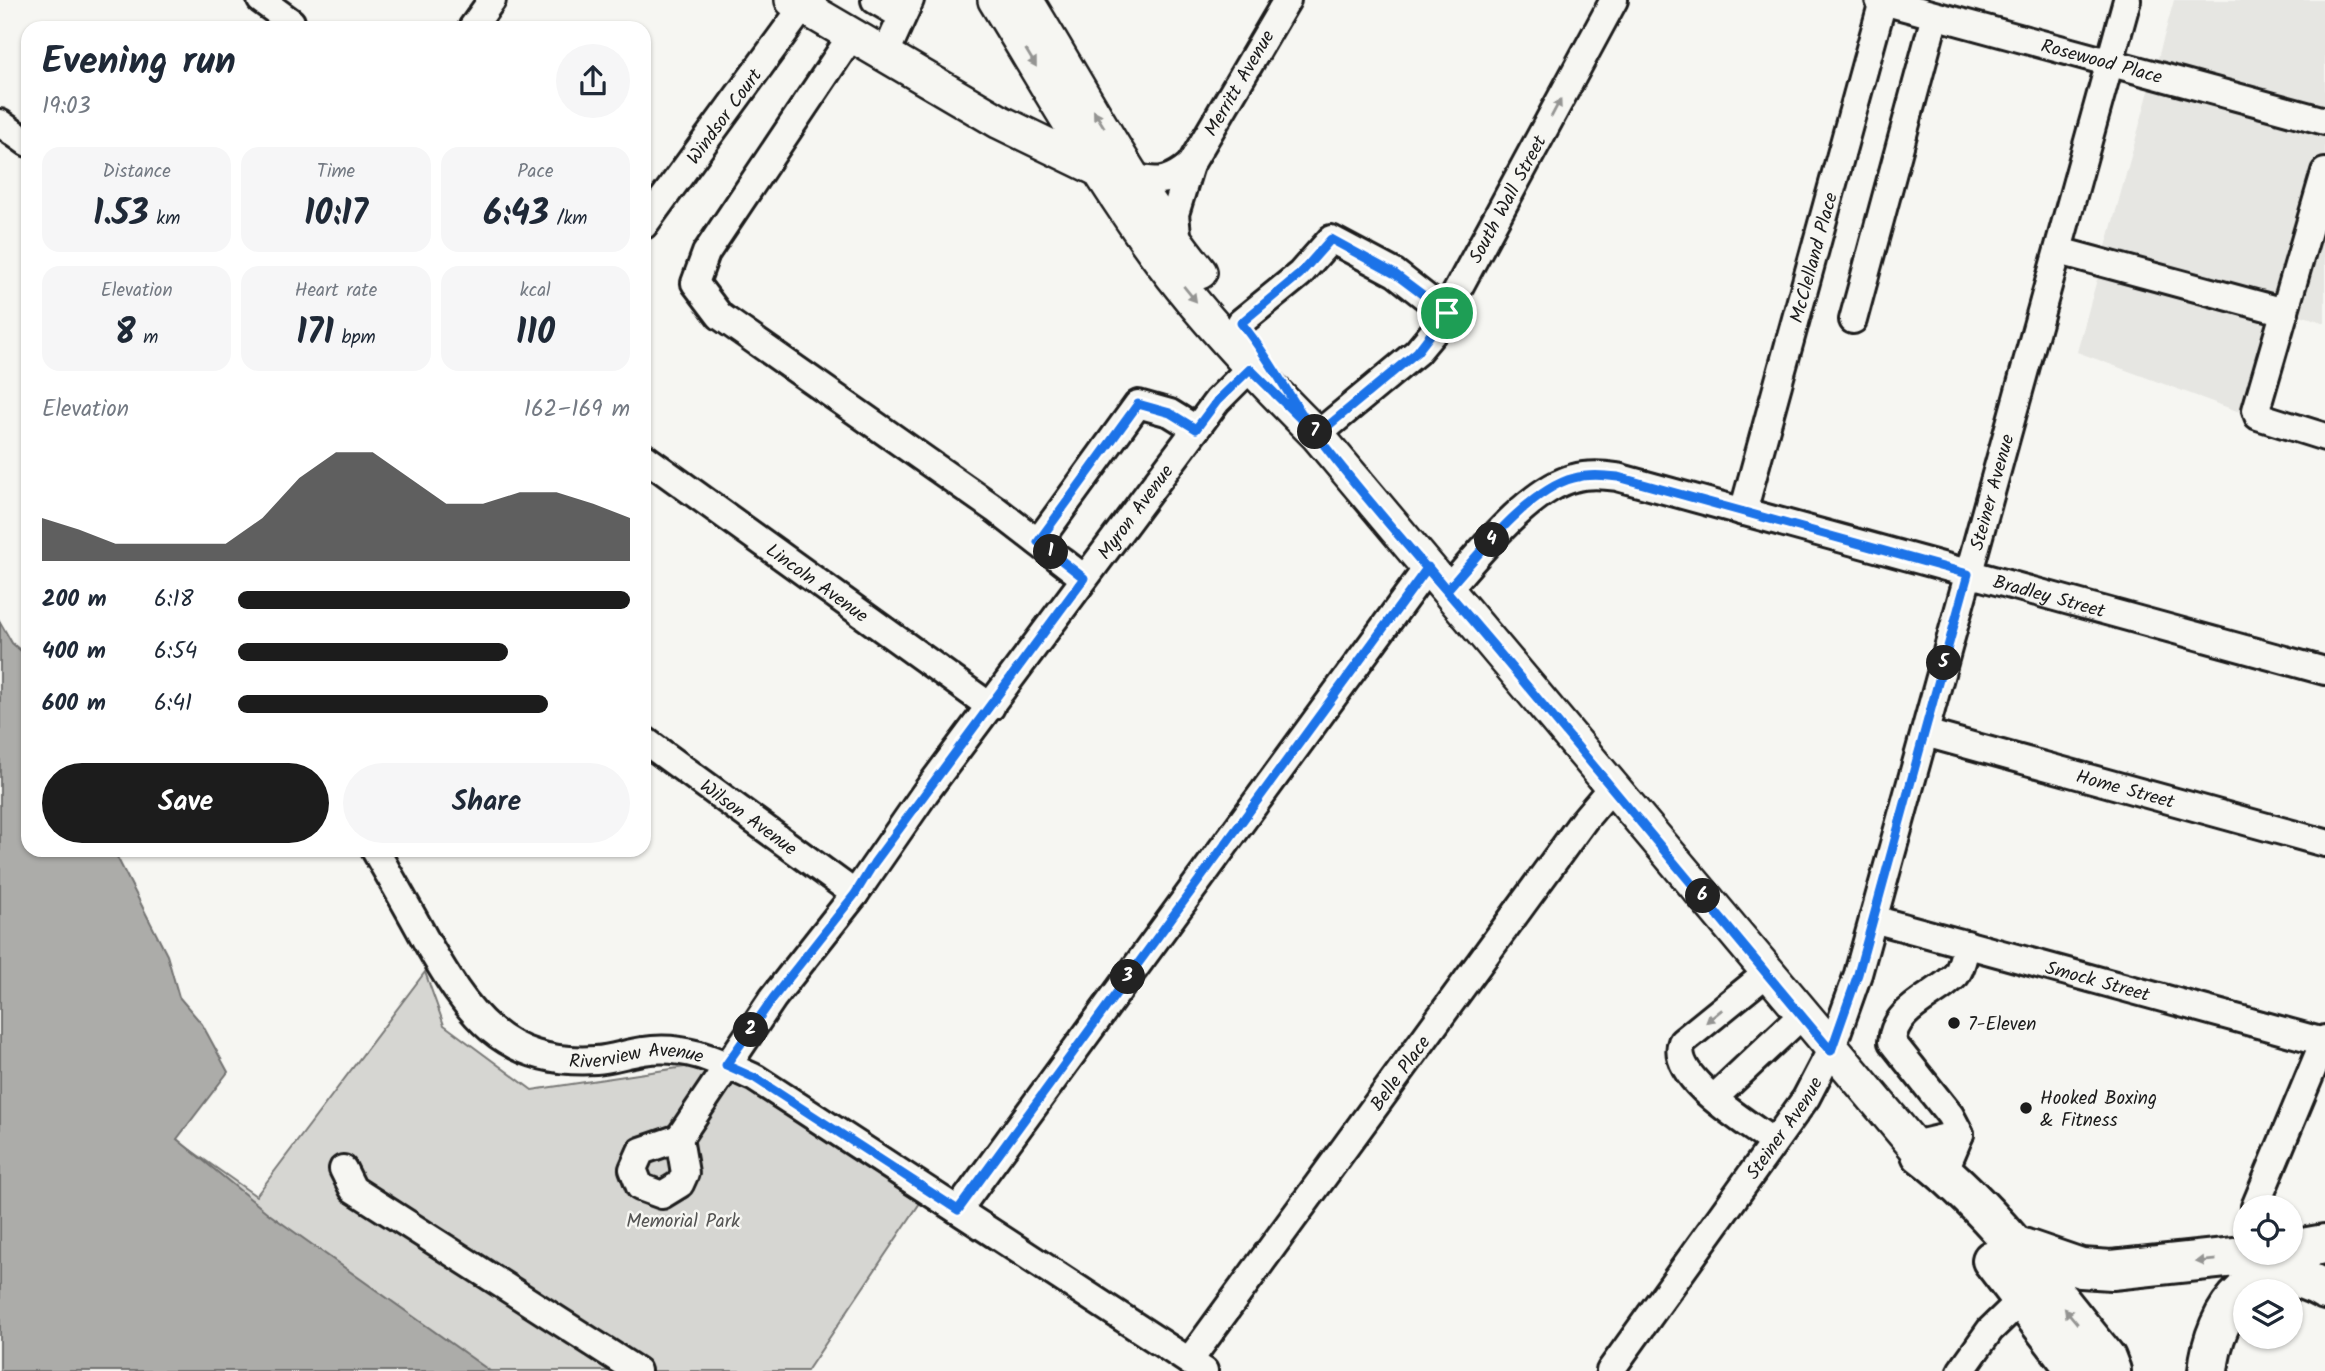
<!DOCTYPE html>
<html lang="en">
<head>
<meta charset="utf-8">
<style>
	:root { --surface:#fff; --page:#f6f6f7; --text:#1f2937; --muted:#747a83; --accent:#1c1c1c }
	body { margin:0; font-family:Kalam,sans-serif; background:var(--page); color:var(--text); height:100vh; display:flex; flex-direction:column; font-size:26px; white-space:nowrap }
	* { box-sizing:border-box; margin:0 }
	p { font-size:23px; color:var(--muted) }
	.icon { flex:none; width:38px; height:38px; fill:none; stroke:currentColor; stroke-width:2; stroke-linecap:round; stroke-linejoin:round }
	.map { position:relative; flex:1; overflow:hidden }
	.details { position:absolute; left:21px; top:21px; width:630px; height:836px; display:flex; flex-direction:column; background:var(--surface); border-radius:21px; box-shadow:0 2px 5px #0004 }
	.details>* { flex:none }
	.buttons { position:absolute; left:2233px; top:1195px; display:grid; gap:14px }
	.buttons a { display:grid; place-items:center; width:70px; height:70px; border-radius:50%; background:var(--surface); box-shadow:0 2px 5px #0004; font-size:35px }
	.pin { position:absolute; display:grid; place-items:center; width:60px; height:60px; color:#fff; margin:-30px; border:4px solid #fff; border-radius:50%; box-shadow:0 2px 7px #0007 }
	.km { position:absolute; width:35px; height:35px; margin:-18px; border-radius:50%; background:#222; color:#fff; font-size:19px; line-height:35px; text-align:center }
	.round { display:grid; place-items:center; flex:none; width:74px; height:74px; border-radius:37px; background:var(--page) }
	.overview { display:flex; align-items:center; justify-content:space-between; height:119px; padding:0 21px }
	h1 { font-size:38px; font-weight:700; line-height:52px }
	.figures { display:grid; grid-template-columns:repeat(3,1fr); gap:10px; height:119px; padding:7px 21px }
	.figures div { display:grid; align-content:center; border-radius:18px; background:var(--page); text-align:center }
	.figures b { font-size:35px; font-weight:700 }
	.figures small { font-size:19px; font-weight:400 }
	.figures p { font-size:19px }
	.chart { height:196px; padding:14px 21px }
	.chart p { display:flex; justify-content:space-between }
	.chart svg { width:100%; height:126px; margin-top:7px; fill:var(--accent); opacity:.7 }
	.primary-button { display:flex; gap:14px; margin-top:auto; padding:14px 21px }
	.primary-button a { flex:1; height:80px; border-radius:42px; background:var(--accent); color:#fff; font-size:28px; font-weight:700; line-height:80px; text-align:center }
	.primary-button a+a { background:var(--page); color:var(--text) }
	ul { padding:0 21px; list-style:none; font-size:23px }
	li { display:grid; grid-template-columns:112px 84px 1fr; align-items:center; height:52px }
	li i { height:18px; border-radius:9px; background:var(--accent) }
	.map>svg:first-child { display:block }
</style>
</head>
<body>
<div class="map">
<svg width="2325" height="1371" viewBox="0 0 2325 1371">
	<rect width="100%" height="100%" fill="#f6f6f2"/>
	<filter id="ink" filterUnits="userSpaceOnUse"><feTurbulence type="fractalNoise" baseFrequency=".0143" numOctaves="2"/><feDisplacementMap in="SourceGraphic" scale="14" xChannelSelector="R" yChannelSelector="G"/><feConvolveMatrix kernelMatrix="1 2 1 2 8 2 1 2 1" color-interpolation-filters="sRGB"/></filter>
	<g filter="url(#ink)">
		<path fill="#e6e6e2" d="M2174 0H2325V323L2286 310 2256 418 2077 352Z"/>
		<path fill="#d6d6d2" stroke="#797977" stroke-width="2" d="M425 972 444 1025 532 1090 718 1062 926 1194 807 1371H452L182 1144 256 1196Z"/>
		<path fill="#acaca9" stroke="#727271" stroke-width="2" d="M0 622 12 643 28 657V850L114 851 167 955 179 997 202 1024 228 1072 177 1139 269 1214 490 1371H0Z"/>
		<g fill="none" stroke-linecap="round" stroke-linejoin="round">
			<defs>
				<g id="minor">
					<path d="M261 0 291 22"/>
					<path d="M875 0 902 16"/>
					<path id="s1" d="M1879 0 2325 121"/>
					<path d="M472 28 492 0"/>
					<path d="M852 35 706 253 695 283 720 316 995 509 1084 578"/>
					<path d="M885 55 910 0"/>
					<path d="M0 123 28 143"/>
					<path d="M2325 172 2256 410 2258 416 2325 437"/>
					<path d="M1134 177C1159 184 1171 181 1190 165"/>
					<path id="s2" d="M644 225 808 0"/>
					<path id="s3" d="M1178 244 1175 214 1190 165 1287 0"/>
					<path d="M2059 251 2285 312"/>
					<path d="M1853 320 1935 16"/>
					<path d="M1241 322 1300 274 1331 239 1395 273 1446 313"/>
					<path id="s4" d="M1317 435 1417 352 1437 328 1614 0"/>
					<path id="s5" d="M644 457 991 707"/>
					<path id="s6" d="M1743 512 1883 1"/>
					<path d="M1038 542 1138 404 1170 413 1196 429"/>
					<path id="s7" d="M1447 590C1477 556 1529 489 1574 478 1588 474 1603 475 1617 477L2325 671"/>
					<path id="s8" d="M1925 733 2325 843"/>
					<path id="s9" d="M644 740 855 894"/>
					<path id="s10" d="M375 850C392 880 409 909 425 939 467 1012 501 1066 596 1060 612 1059 627 1053 643 1051 685 1044 718 1061 755 1078L1204 1371"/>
					<path id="s11" d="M1873 919 2324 1042"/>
					<path d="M1767 973 1682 1042C1668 1077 1749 1124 1773 1142"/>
					<path d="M1714 1098 1802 1015"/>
					<path d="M1960 1134 1950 1115 1892 1042C1894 1008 1935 997 1956 975 1962 968 1964 953 1967 944"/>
					<path id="s12" d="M679 1138 773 998 855 894 925 793 1217 401 1250 368"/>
					<path d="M679 1138 685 1173 680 1184 662 1195 640 1187 633 1169 641 1151Z"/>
					<path d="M1913 1145 1960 1134 1944 1172"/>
					<path d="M343 1169 353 1189 637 1371"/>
					<path d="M2255 1207 2325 1039"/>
					<path d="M958 1210 1428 567"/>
					<path id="s13" d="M1189 1361 1584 820 1612 787"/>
					<path id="s14" d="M1610 1371 1806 1098 1831 1050 1858 974 2127 0"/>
					<path d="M1961 1371 1990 1330 2022 1299"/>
				</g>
				<path id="major" d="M792 0 1000 122 1097 169
					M995 0C1044 80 1091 162 1145 239 1195 310 1256 374 1317 435L1921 1154
					M1026 0C1082 91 1133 189 1200 272"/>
				<path id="highway" d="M1921 1154C1993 1209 2048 1288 2106 1358L2111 1371
					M2011 1244 2081 1268 2112 1270 2273 1253
					M2291 1250 2325 1244
					M1992 1260 2077 1371
					M2208 1371C2214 1309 2257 1249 2325 1290"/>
			</defs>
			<use href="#minor" stroke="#1c1c1c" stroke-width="32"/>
			<use href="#major" stroke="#1c1c1c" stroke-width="38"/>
			<use href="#highway" stroke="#1c1c1c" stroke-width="44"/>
			<use href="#minor" stroke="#f6f6f2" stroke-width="26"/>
			<use href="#major" stroke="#f6f6f2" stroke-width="33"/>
			<use href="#highway" stroke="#f6f6f2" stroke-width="38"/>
		</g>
		<defs><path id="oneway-solid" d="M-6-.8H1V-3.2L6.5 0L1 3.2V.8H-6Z" transform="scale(1.75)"/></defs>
		<g fill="#949492">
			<use href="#oneway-solid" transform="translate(1031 58) rotate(59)"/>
			<use href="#oneway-solid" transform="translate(1556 108) rotate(-62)"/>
			<use href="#oneway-solid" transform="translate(1099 119) rotate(-122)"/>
			<use href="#oneway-solid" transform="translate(1190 294) rotate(51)"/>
			<use href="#oneway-solid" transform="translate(1714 1016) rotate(141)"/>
			<use href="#oneway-solid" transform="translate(2206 1261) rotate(174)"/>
			<use href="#oneway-solid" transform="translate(2071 1316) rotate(-130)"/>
		</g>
	</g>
	<g fill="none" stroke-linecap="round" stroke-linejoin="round" filter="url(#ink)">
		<defs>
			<path id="route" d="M1447 313 1417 352 1317 435 1250 369 1217 401 1196 429 1170 413 1138 404 1038 542 1084 578 874 863 855 894 773 998 726 1065 755 1078 958 1210 1428 567 1447 590C1477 556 1529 489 1574 478 1588 474 1603 475 1618 477L1968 574 1858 974 1831 1051C1718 915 1605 779 1492 644 1434 575 1372 508 1318 437 1290 400 1271 359 1241 323L1300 274 1331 239 1395 274 1447 313"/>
		</defs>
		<use href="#route" stroke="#fff" stroke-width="14"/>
		<use href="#route" stroke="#1a73e8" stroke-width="9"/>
	</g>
	<g fill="#1c1c1c" stroke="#f6f6f2" stroke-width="2.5">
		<circle cx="1954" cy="1023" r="7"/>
		<circle cx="2026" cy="1108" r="7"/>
	</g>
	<g text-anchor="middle" stroke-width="5" stroke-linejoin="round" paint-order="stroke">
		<g font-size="19" fill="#1c1c1c" stroke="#f6f6f2">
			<text dy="7" stroke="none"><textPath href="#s1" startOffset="231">Rosewood Place</textPath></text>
			<text dy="7" stroke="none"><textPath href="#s3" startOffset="177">Merritt Avenue</textPath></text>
			<text dy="7" stroke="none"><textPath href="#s2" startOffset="135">Windsor Court</textPath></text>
			<text dy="7" stroke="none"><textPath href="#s4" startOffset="308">South Wall Street</textPath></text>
			<text dy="7" stroke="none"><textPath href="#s6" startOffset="264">McClelland Place</textPath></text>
			<text dy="7" stroke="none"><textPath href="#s14" startOffset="971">Steiner Avenue</textPath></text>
			<text dy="7" stroke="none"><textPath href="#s12" startOffset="775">Myron Avenue</textPath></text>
			<text dy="7" stroke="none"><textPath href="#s5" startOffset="214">Lincoln Avenue</textPath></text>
			<text dy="7" stroke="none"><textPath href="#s7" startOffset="663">Bradley Street</textPath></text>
			<text dy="7" stroke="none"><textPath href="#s8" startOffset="208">Home Street</textPath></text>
			<text dy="7" stroke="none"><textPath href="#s9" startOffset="130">Wilson Avenue</textPath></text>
			<text dy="7" stroke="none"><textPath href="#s11" startOffset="233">Smock Street</textPath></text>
			<text dy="7" stroke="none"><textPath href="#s10" startOffset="368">Riverview Avenue</textPath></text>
			<text dy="7" stroke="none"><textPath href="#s13" startOffset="357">Belle Place</textPath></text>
			<text dy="7" stroke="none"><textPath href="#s14" startOffset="299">Steiner Avenue</textPath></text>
		</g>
		<g font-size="19" fill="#1c1c1c" stroke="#f6f6f2" text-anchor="start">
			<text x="1968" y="1030">7-Eleven</text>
			<text x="2040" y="1104">Hooked Boxing<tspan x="2040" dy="22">&amp; Fitness</tspan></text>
		</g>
		<g font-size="19" fill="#545453" stroke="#f6f6f2">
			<text x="683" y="1227">Memorial Park</text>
		</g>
	</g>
</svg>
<div class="buttons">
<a><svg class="icon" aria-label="locate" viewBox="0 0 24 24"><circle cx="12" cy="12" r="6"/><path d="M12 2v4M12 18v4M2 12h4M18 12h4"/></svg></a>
<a><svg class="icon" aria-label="layers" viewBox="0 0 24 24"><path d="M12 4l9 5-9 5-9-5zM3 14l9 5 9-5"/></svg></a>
</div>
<div class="pin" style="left:1447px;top:313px;background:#1e9e55"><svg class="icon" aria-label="arrive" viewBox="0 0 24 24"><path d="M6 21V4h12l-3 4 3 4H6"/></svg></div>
<b class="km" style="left:1051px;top:552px">1</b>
<b class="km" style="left:751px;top:1030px">2</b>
<b class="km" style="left:1128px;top:977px">3</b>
<b class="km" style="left:1492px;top:540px">4</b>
<b class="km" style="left:1944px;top:663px">5</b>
<b class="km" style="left:1703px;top:896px">6</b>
<b class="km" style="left:1315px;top:432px">7</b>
<section class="details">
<div class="overview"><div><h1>Evening run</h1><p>19:03</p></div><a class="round"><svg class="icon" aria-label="share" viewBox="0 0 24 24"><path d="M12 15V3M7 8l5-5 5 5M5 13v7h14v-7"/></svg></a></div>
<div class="figures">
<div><p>Distance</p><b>1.53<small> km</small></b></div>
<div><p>Time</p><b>10:17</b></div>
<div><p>Pace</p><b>6:43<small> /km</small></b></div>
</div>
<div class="figures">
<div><p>Elevation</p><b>8<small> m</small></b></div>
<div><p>Heart rate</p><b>171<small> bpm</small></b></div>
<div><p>kcal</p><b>110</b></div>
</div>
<div class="chart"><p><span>Elevation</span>162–169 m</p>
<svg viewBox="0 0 160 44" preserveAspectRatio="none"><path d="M0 44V29L10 33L20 38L30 38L40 38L50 38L60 29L70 15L80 6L90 6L100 15L110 24L120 24L130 20L140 20L150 24L160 29V44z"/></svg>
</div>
<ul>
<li><b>200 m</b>6:18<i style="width:100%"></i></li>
<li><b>400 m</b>6:54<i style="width:69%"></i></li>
<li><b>600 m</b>6:41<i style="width:79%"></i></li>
</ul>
<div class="primary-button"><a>Save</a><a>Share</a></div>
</section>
</div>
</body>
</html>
